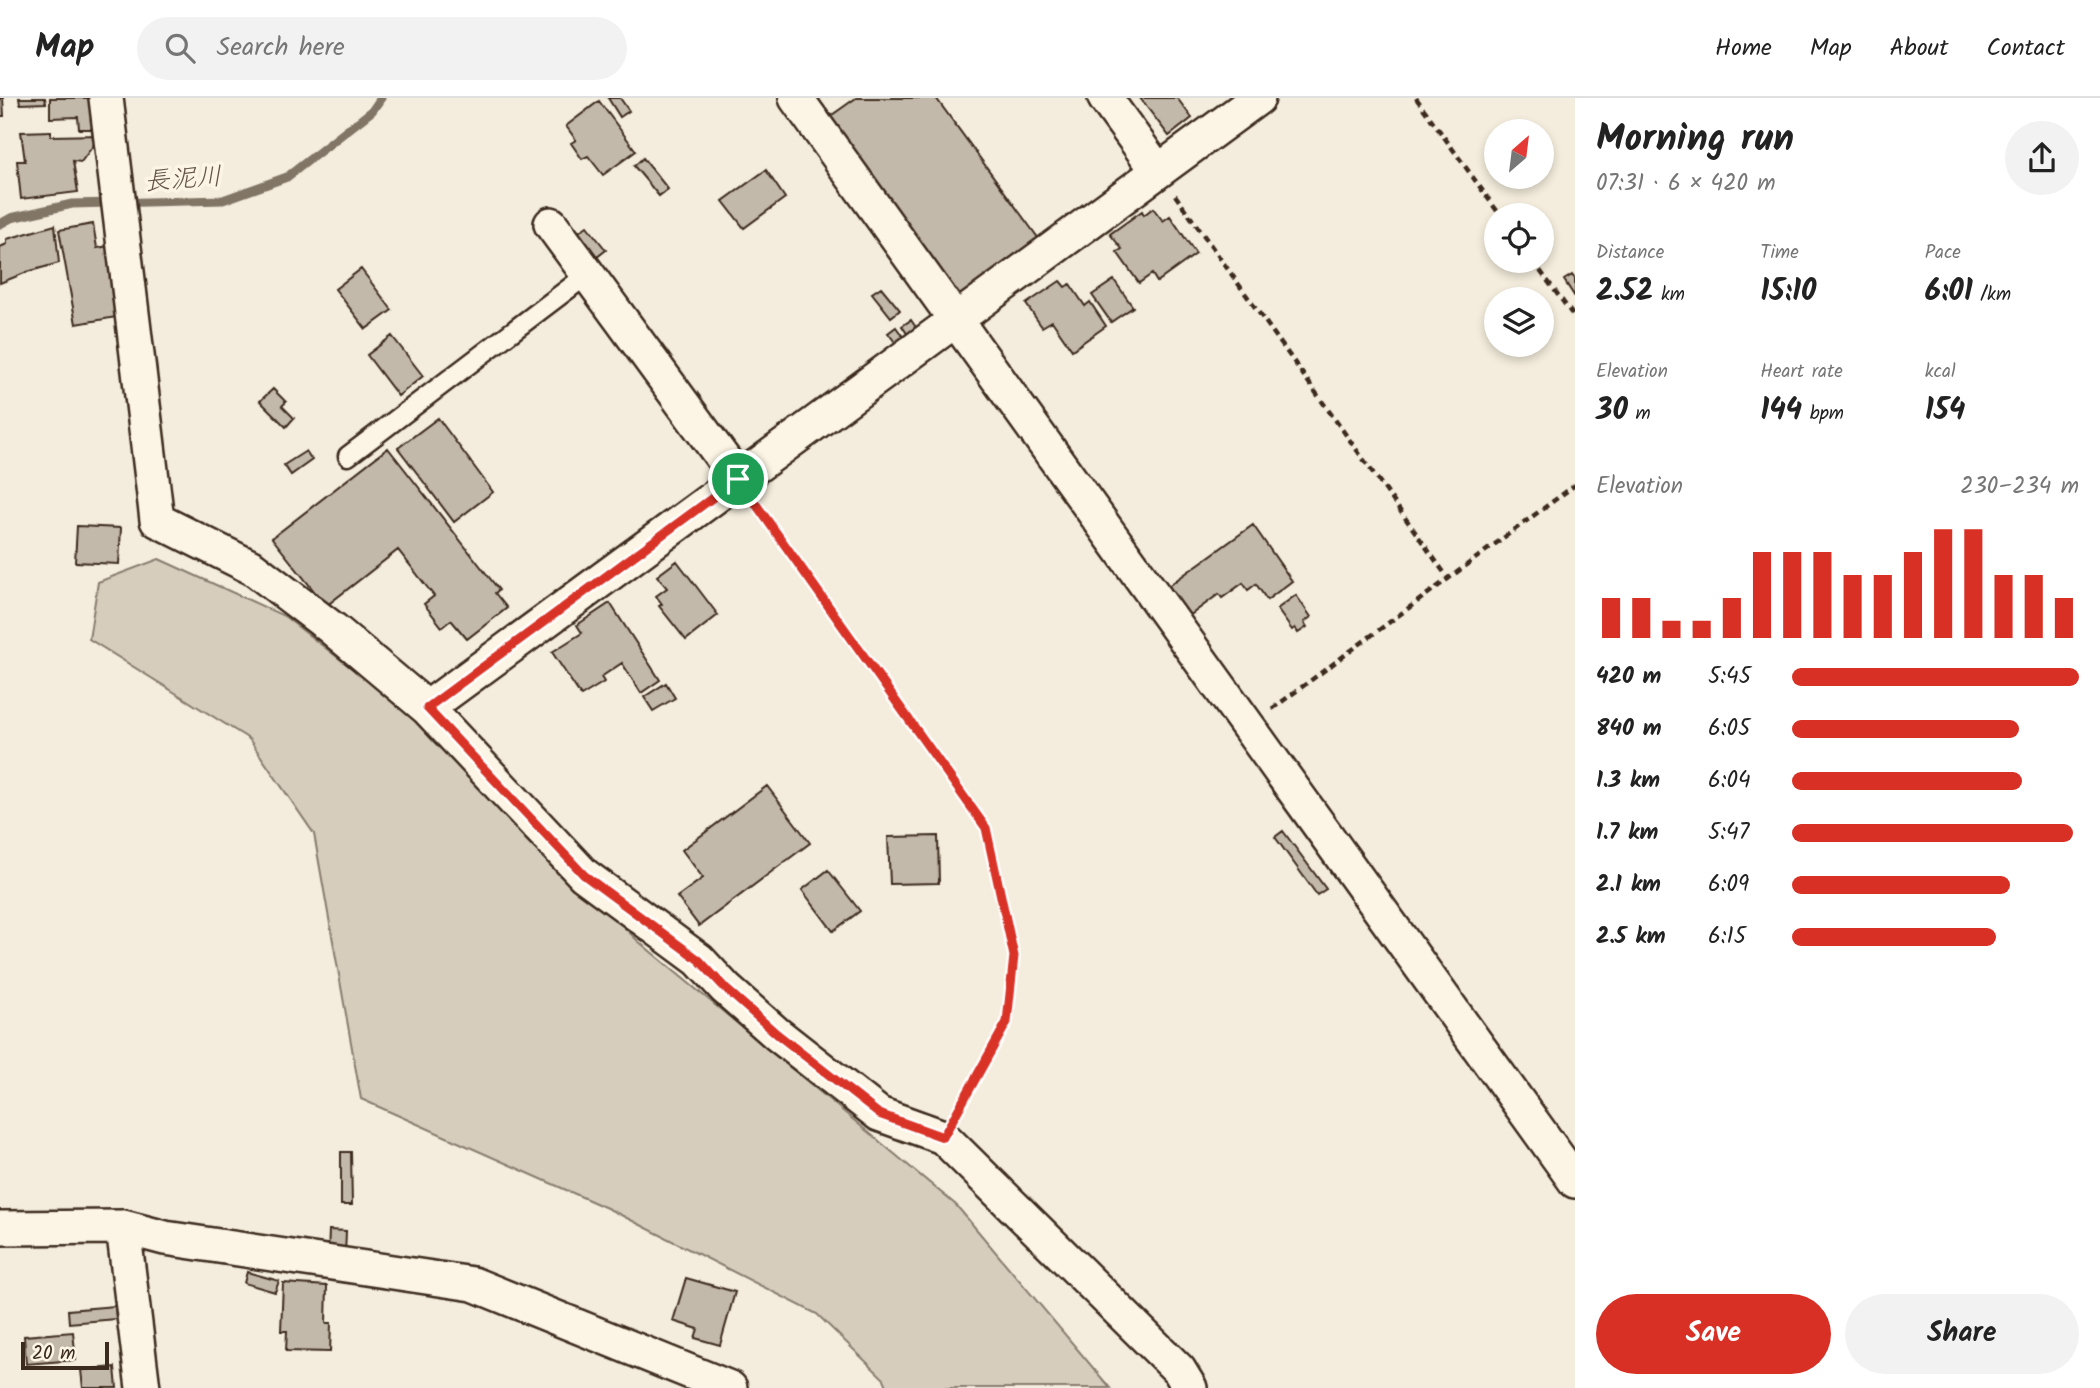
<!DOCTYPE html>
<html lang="en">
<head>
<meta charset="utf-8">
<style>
	:root { --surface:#fff; --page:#f2f2f2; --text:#222; --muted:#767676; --line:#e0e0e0; --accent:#d93025 }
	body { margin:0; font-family:Kalam,"Klee One",sans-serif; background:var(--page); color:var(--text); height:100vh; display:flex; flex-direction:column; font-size:26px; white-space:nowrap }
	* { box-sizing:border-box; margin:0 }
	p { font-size:23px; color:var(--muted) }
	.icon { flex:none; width:38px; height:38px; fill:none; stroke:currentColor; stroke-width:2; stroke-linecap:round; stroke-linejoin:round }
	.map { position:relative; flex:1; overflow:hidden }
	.panel { display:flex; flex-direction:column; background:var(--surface); width:525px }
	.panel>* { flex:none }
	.needle { width:46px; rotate:28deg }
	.controls { position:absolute; left:1484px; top:21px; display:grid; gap:14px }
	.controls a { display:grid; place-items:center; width:70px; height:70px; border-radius:50%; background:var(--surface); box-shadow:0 4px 10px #0003; font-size:35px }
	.scale { position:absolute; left:21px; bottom:18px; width:88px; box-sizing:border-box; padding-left:7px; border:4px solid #3b2a1e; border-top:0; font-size:19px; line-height:24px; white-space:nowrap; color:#3b2a1e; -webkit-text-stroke:5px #fcf5e5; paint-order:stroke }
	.pin { position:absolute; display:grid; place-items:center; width:60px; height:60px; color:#fff; margin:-30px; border:4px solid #fff; border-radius:50%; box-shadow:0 2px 7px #0007 }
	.round { display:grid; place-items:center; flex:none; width:74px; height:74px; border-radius:37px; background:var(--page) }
	.overview { display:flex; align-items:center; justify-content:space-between; height:119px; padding:0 21px }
	h1 { font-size:38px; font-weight:700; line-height:52px }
	.figures { display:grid; grid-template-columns:repeat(3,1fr); gap:10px; height:119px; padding:7px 21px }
	.figures div { display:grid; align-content:center }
	.figures b { font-size:30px; font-weight:700 }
	.figures small { font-size:19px; font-weight:400 }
	.figures p { font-size:19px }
	.chart { height:196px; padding:14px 21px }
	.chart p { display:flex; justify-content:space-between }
	.chart svg { width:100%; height:126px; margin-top:7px; stroke:var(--accent); stroke-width:6 }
	.primary-button { display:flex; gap:14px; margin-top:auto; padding:14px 21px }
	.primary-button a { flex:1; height:80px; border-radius:42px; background:var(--accent); color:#fff; font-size:28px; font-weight:700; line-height:80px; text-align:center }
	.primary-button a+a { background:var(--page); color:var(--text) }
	ul { padding:0 21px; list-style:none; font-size:23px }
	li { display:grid; grid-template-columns:112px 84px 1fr; align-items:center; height:52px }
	li i { height:18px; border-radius:9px; background:var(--accent) }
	header { display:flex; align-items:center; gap:42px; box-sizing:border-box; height:98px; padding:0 35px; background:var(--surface); border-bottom:2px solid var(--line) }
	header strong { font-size:33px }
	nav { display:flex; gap:38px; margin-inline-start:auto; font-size:24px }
	.search { width:490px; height:63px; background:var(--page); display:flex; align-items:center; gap:18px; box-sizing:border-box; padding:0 24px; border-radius:38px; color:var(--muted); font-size:26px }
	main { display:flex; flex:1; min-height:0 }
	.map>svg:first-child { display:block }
</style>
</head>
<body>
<header>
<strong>Map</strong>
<div class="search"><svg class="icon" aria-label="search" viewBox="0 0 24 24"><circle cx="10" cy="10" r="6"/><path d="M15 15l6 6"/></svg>Search here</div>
<nav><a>Home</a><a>Map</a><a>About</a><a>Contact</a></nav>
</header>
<main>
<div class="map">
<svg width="1575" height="1290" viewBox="0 0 1575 1290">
	<rect width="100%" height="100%" fill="#f4eddd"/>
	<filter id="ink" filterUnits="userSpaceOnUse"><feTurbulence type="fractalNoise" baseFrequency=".0143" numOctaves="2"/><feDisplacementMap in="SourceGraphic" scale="14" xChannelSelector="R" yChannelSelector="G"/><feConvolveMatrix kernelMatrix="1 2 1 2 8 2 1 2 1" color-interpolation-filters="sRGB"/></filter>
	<g filter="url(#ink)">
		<path fill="#d6cdbd" stroke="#887c6e" stroke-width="2" d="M159 461 284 518 407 613 638 843 956 1107 1110 1290H888L884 1281 817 1216 609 1111 361 1001 314 736 249 641 89 541 98 484Z"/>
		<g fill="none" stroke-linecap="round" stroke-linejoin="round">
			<path stroke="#817466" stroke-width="9" d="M0 126 11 120 72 106 223 102 287 79 372 13 381 0"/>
		</g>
		<path fill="#c3b9aa" stroke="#3b2a1e" stroke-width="2" d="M0 0H3L4 18H0Z
			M19 0H45L46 5 20 6Z
			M50 0H101L102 31H79L78 19 50 20Z
			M608 0H620L629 13 620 19Z
			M856 0H936L1047 152 963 212 825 22Z
			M1140 0H1177L1192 20 1169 38Z
			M599 3 636 53 603 77 588 58 582 61 571 45 576 42 566 28Z
			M51 33V38L101 37 81 64 73 63 78 94 21 101 17 63H25L21 34Z
			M643 60 668 91 659 98 634 68Z
			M766 72 785 100 744 130 723 103Z
			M1153 110 1163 123 1170 118 1196 156 1157 184 1152 176 1139 185 1117 154 1122 151 1110 136 1142 113 1144 117Z
			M93 126 97 150 109 148 122 218 76 226 59 132Z
			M55 127 59 165 27 174 0 185V149L7 146V141Z
			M587 128 606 152 592 163 573 138Z
			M361 171 392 212 366 231 335 191Z
			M1572 177 1575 181V199L1564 182Z
			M1114 182 1133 209 1111 224 1092 197Z
			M1060 183 1065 189 1070 186 1085 208 1090 204 1106 228 1072 252 1052 223 1042 229 1026 206Z
			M881 189 900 212 891 219 872 195Z
			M911 222 923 240 914 246 902 228Z
			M896 229 906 243 898 248 888 235Z
			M392 238 423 278 398 298 367 257Z
			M273 291 286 304 282 308 294 320 286 329 260 303Z
			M438 320 493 394 454 424 398 350Z
			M388 350 499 492 495 495 507 510 467 541 451 522 442 529 424 506 434 498 398 452 326 508 272 440Z
			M306 353 312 362 291 377 284 367Z
			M1253 427 1292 483 1267 502 1256 486 1248 492 1243 485 1222 500 1219 496 1185 521 1164 491Z
			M77 428 121 430 119 466 75 464Z
			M677 463 718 517 686 542 659 508 662 506 656 498 667 490 657 478Z
			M1296 497 1311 519 1304 524 1307 529 1298 535 1295 530 1292 532 1277 511Z
			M610 505 660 582 641 595 622 565 601 579 604 584 581 598 552 554 582 535 577 527Z
			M666 585 675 600 653 613 644 599Z
			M767 688 810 745 699 828 677 799 703 780 682 752Z
			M1283 733 1326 791 1317 797 1275 739Z
			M938 738 939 785 890 786 888 739Z
			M828 772 860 813 833 833 802 792Z
			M341 1054H351L352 1107H341Z
			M329 1132 346 1133 345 1158 328 1157Z
			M247 1174 279 1183 275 1194 244 1185Z
			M686 1180 735 1194 720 1247 695 1240 698 1231 673 1223Z
			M283 1185 327 1188 326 1225H331L330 1254 286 1253 287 1233H281Z
			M115 1208 116 1221 69 1225 68 1212Z
			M73 1234 76 1262 26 1266 24 1238Z
			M115 1269 117 1290H83L81 1272Z"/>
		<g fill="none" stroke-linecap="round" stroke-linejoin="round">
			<defs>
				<path id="service" d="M348 358 588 176"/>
				<path id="minor" d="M106 0 157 422 253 470 333 531 427 610 584 777 699 862 726 891 777 936 879 1016 943 1039 1179 1272 1190 1290
					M796 0 1575 1083
					M1105 0 1158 73
					M551 126 738 381
					M427 610 1258 0
					M123 1129 143 1290
					M0 1130 123 1129 165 1140 473 1186 730 1290"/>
			</defs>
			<use href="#service" stroke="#3b2a1e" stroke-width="23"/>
			<use href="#minor" stroke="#3b2a1e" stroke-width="38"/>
			<path stroke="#3b2a1e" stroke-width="4.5" stroke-dasharray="7 5" stroke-linecap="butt" d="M1416 0 1500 117
				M1175 97 1448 480
				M1533 163 1575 220
				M755 405 986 730 1014 858 1007 924 958 1014
				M1272 611 1575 387"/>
			<use href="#service" stroke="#fcf5e5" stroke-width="18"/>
			<use href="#minor" stroke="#fcf5e5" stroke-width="33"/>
		</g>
	</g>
	<g fill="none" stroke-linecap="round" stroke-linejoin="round" filter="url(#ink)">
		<defs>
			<path id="route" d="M738 381 986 730 1014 858 1007 924 943 1039 879 1016 777 936 726 891 699 862 584 777 427 610Z"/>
		</defs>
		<use href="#route" stroke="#fff" stroke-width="14"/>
		<use href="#route" stroke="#d93025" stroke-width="9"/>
	</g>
	<g text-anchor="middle" stroke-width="7" stroke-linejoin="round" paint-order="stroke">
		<g font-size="26" font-style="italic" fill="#645548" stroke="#fcf5e5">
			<text transform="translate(183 80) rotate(-4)" y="9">長泥川</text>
		</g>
	</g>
</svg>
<div class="controls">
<a><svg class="needle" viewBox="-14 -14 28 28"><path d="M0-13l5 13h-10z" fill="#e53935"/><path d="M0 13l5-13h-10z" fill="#767676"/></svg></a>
<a><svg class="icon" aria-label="locate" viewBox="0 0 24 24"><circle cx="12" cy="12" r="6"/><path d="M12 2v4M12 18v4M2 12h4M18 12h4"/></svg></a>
<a><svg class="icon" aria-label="layers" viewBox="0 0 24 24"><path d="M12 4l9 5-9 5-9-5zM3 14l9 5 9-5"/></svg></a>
</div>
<div class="scale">20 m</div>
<div class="pin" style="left:738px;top:381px;background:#1e9e55"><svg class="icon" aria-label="arrive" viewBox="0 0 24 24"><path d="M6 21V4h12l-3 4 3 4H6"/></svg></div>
</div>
<section class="panel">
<div class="overview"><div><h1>Morning run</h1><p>07:31 · 6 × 420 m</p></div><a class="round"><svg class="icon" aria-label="share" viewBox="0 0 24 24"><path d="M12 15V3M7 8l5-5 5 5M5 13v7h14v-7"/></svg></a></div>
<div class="figures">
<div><p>Distance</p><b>2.52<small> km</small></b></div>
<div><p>Time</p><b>15:10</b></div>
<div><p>Pace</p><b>6:01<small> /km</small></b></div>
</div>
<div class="figures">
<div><p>Elevation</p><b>30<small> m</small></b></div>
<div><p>Heart rate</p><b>144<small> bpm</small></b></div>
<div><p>kcal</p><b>154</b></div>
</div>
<div class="chart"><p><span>Elevation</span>230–234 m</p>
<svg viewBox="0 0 160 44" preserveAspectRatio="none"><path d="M5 44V30M15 44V30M25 44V38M35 44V38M45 44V30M55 44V14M65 44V14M75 44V14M85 44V22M95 44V22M105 44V14M115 44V6M125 44V6M135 44V22M145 44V22M155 44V30"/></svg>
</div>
<ul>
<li><b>420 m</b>5:45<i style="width:100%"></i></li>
<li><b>840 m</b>6:05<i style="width:79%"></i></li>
<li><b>1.3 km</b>6:04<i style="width:80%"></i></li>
<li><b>1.7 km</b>5:47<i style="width:98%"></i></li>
<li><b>2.1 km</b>6:09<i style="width:76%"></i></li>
<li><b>2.5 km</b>6:15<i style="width:71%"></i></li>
</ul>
<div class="primary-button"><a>Save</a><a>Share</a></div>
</section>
</main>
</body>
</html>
